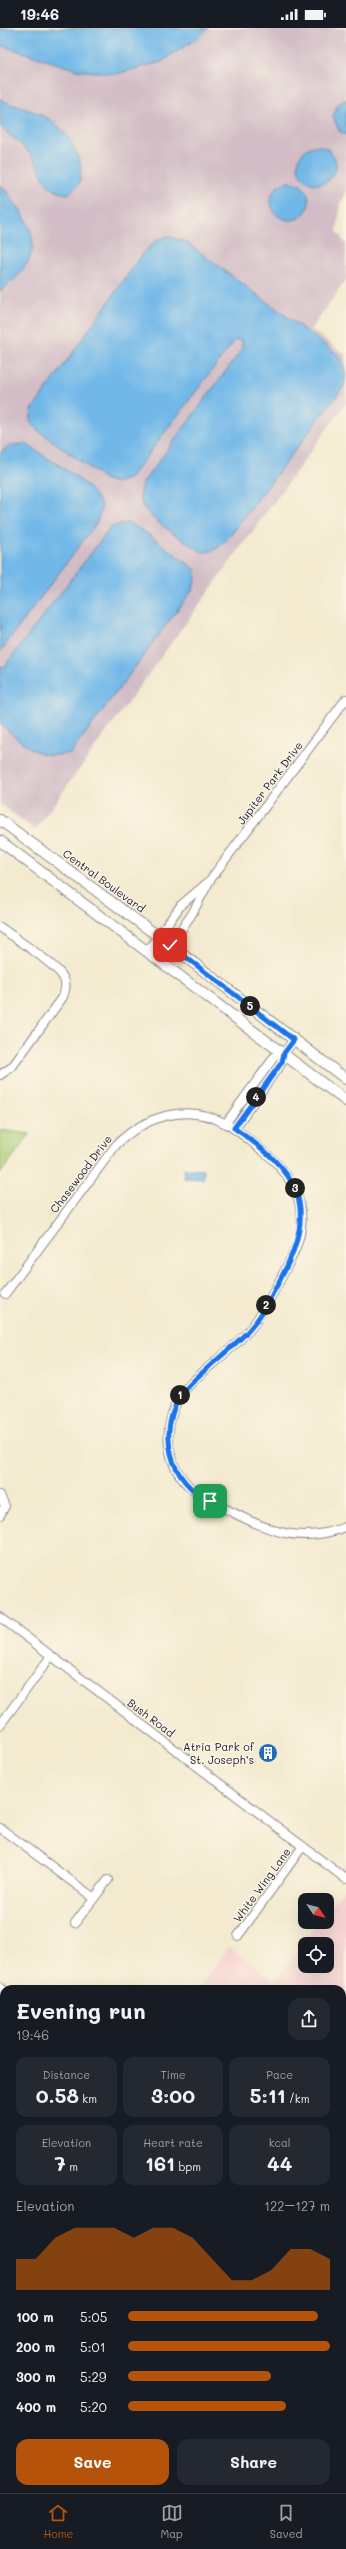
<!DOCTYPE html>
<html lang="en">
<head>
<meta charset="utf-8">
<style>
	:root { --surface:#171b24; --page:#242831; --text:#f1f3f6; --muted:#9ea1a6; --line:#363941; --accent:#b45309 }
	body { margin:0; font-family:Mali,sans-serif; background:var(--page); color:var(--text); height:100vh; display:flex; flex-direction:column; font-size:15px; white-space:nowrap }
	* { box-sizing:border-box; margin:0 }
	p { font-size:13px; color:var(--muted) }
	.icon { flex:none; width:22px; height:22px; fill:none; stroke:currentColor; stroke-width:2; stroke-linecap:round; stroke-linejoin:round }
	.map { position:relative; flex:1; overflow:hidden }
	.details { position:absolute; left:0px; top:1957px; width:346px; height:508px; display:flex; flex-direction:column; background:var(--surface); border-radius:12px 12px 0 0; box-shadow:0 4px 16px #0002 }
	.details>* { flex:none }
	.needle { width:26px; rotate:125deg }
	.controls { position:absolute; left:298px; top:1865px; display:grid; gap:8px }
	.controls a { display:grid; place-items:center; width:36px; height:36px; border-radius:8px; background:var(--surface); box-shadow:0 4px 16px #0002; font-size:20px }
	.pin { position:absolute; display:grid; place-items:center; width:34px; height:34px; color:#fff; margin:-17px; border-radius:8px; box-shadow:0 2px 6px #0006 }
	.km { position:absolute; width:20px; height:20px; margin:-10px; border-radius:50%; background:#222; color:#fff; font-size:11px; line-height:20px; text-align:center }
	.round { display:grid; place-items:center; flex:none; width:42px; height:42px; border-radius:12px; background:var(--page) }
	.summary { display:flex; align-items:center; justify-content:space-between; height:68px; padding:0 16px }
	h1 { font-size:22px; font-weight:700; line-height:30px }
	.stats { display:grid; grid-template-columns:repeat(3,1fr); gap:6px; height:68px; padding:4px 16px }
	.stats div { display:grid; align-content:center; border-radius:10px; background:var(--page); text-align:center }
	.stats b { font-size:20px; font-weight:700 }
	.stats small { font-size:11px; font-weight:400 }
	.stats p { font-size:11px }
	.chart { height:112px; padding:8px 16px }
	.chart p { display:flex; justify-content:space-between }
	.chart svg { width:100%; height:72px; margin-top:4px; fill:var(--accent); opacity:.7 }
	.primary-button { display:flex; gap:8px; margin-top:auto; padding:8px 16px }
	.primary-button a { flex:1; height:46px; border-radius:12px; background:var(--accent); color:#fff; font-size:16px; font-weight:700; line-height:46px; text-align:center }
	.primary-button a+a { background:var(--page); color:var(--text) }
	ul { padding:0 16px; list-style:none; font-size:13px }
	li { display:grid; grid-template-columns:64px 48px 1fr; align-items:center; height:30px }
	li i { height:10px; border-radius:5px; background:var(--accent) }
	.status { display:flex; justify-content:space-between; align-items:center; height:28px; padding:0 20px; background:var(--surface); direction:ltr }
	.status svg { height:11px; fill:currentColor }
	.dock { display:flex; justify-content:space-around; align-items:center; height:56px; border-top:1px solid var(--line); background:var(--surface); font-size:11px; color:var(--muted) }
	.dock a { display:grid; justify-items:center; gap:2px }
	.dock .current { color:var(--accent) }
	.map>svg:first-child { display:block }
</style>
</head>
<body>
<div class="status"><b>19:46</b><svg viewBox="0 0 49 12"><path d="M0 12V9h3v3zM5 12V6h3v6zM10 12V3h3v9zM15 12V0h3v12zM26 1h20v11H26zM47 4h2v5h-2z"/></svg></div>
<div class="map">
<svg width="346" height="2465" viewBox="0 0 346 2465">
	<rect width="100%" height="100%" fill="#fcf5e5"/>
	<filter id="ink" filterUnits="userSpaceOnUse"><feTurbulence type="fractalNoise" baseFrequency=".025" numOctaves="2"/><feDisplacementMap in="SourceGraphic" scale="8" xChannelSelector="R" yChannelSelector="G"/><feConvolveMatrix kernelMatrix="1 2 1 2 8 2 1 2 1" color-interpolation-filters="sRGB"/></filter>
	<filter id="wash" filterUnits="userSpaceOnUse"><feTurbulence type="fractalNoise" baseFrequency=".012" numOctaves="4" result="noise"/><feDisplacementMap in="SourceGraphic" scale="16" xChannelSelector="R" yChannelSelector="G"/><feGaussianBlur stdDeviation="0.9" result="paint"/><feColorMatrix in="noise" values="0 0 0 0 0 0 0 0 0 0 0 0 0 0 0 0 0 1.4 0 .05"/><feComposite in="paint" operator="in"/></filter>
	<g filter="url(#wash)">
		<rect width="100%" height="100%" fill="#f3eacf"/>
		<path fill="#f7cfd1" fill-rule="evenodd" d="M342 1862 346 1865V2393L342 2398V1961H198L229 1919 275 1953 319 1894H327V1883ZM305 1916H327V1938H305Z
			M4 2072V2233L0 2231V2077Z
			M0 2284 4 2287V2461H239L245 2465H0Z"/>
		<path fill="#d2bdc6" d="M0 0H346V166L341 174 337 203 346 217V252L311 301 346 327V375L35 802 0 776Z"/>
		<path fill="#abcd76" stroke="#667858" d="M0 1102 30 1106 0 1146Z"/>
		<path fill="#71b8e8" stroke="#4a6d92" d="M0 0H208L199 9 161 34 116 46 77 42 0 17Z
			M0 71C15 79 35 82 49 91 67 102 87 134 79 155 77 159 72 163 68 166 41 162 45 146 32 128 23 117 10 108 0 98Z
			M346 71V107L339 103 333 89 338 76Z
			M298 137a19 19 0 1 1 38 0a19 19 0 1 1-38 0Z
			M271 173a19 19 0 1 1 38 0a19 19 0 1 1-38 0Z
			M0 156C35 198 51 225 0 263Z
			M168 208 186 214 340 328 346 347 344 358 230 508C222 517 215 524 202 524 186 513 151 493 142 477 139 469 140 463 142 456L237 328 242 319V312H235L130 450 117 455 106 452 35 400 30 393 32 382 144 224 157 212Z
			M26 416C52 434 87 450 102 478L97 494 0 624V425L10 417Z
			M128 495 148 506 196 542V550L193 561 71 725C36 733 25 716 0 696V638L4 639 111 499Z
			M184 1141 204 1142 203 1151 184 1150Z"/>
	</g>
	<g filter="url(#ink)">
		<g fill="none" stroke-linecap="round" stroke-linejoin="round">
			<defs>
				<path id="minor" d="M0 899C13 909 59 938 64 951 67 957 65 963 63 969L12 1039 0 1047
					M148 923 181 877 207 855
					M160 932 192 886 210 852 346 671
					M226 1095 275 1028 284 1025
					M234 1101 282 1034 284 1025 294 1012
					M5 1266 116 1117C145 1088 188 1074 226 1096 238 1102 248 1111 258 1119 286 1140 307 1169 300 1206 297 1222 288 1236 281 1250 272 1267 263 1285 251 1300 231 1324 202 1341 181 1366 162 1398 164 1437 193 1462 203 1472 217 1477 230 1483 270 1504 301 1516 346 1499
					M0 1467 5 1478 0 1487
					M0 1589 346 1851
					M0 1697 51 1628
					M0 1800 94 1870
					M75 1895 108 1852
					M238 1908 303 1818
					M0 1959 4 1962
					M342 2169 346 2173"/>
				<path id="tertiary" d="M0 792 170 917 346 1051
					M0 813 346 1073
					M0 2244 4 2245
					M0 2272 4 2274
					M255 2461 260 2465
					M297 2461 302 2465"/>
				<path id="primary" d="M342 2425 346 2420
					M313 2465 316 2461
					M344 2465 346 2462"/>
			</defs>
			<use href="#minor" stroke="#8a8685" stroke-width="10"/>
			<use href="#tertiary" stroke="#8a8685" stroke-width="12"/>
			<use href="#primary" stroke="#8a8685" stroke-width="15"/>
			<use href="#minor" stroke="#fff" stroke-width="8"/>
			<use href="#tertiary" stroke="#fff" stroke-width="10"/>
			<use href="#primary" stroke="#f9be6d" stroke-width="13"/>
		</g>
	</g>
	<g fill="none" stroke-linecap="round" stroke-linejoin="round" filter="url(#ink)">
		<defs>
			<path id="route" d="M170 917 294 1012 284 1025 282 1034 234 1100C298 1144 320 1176 281 1250 271 1268 263 1287 249 1302 228 1325 201 1342 181 1366 158 1405 168 1452 210 1473"/>
		</defs>
		<use href="#route" stroke="#fff" stroke-width="8"/>
		<use href="#route" stroke="#1a73e8" stroke-width="5"/>
	</g>
	<defs>
		<symbol id="building-disc" viewBox="-11 -11 22 22"><circle r="9.5" fill="#1f6fb2" stroke="#fcf5e5"/><path d="M-4-6H4V6H1V3H-1V6H-4ZM-2.5-4.3h1.7v1.8h-1.7ZM.8-4.3h1.7v1.8H.8ZM-2.5-1h1.7V.8h-1.7ZM.8-1h1.7V.8H.8Z" fill="#fff"/></symbol>
	</defs>
	<g fill-rule="evenodd">
		<use href="#building-disc" x="257" y="1714" width="22" height="22"/>
	</g>
	<g text-anchor="middle" stroke-width="3" stroke-linejoin="round" paint-order="stroke">
		<g font-size="11" fill="#22223b" stroke="#fcf5e5">
			<text transform="translate(270 755) rotate(-53)" y="4">Jupiter Park Drive</text>
			<text transform="translate(104 853) rotate(36)" y="4">Central Boulevard</text>
			<text transform="translate(81 1146) rotate(-53)" y="4">Chasewood Drive</text>
			<text transform="translate(151 1690) rotate(37)" y="4">Bush Road</text>
			<text transform="translate(262 1857) rotate(-54)" y="4">White Wing Lane</text>
		</g>
		<g font-size="11" fill="#22223b" stroke="#fcf5e5" text-anchor="end">
			<text x="254" y="1723">Atria Park of<tspan x="254" dy="13">St. Joseph’s</tspan></text>
		</g>
	</g>
</svg>
<div class="controls">
<a><svg class="needle" viewBox="-14 -14 28 28"><path d="M0-13l5 13h-10z" fill="#e53935"/><path d="M0 13l5-13h-10z" fill="#9ea1a6"/></svg></a>
<a><svg class="icon" aria-label="locate" viewBox="0 0 24 24"><circle cx="12" cy="12" r="6"/><path d="M12 2v4M12 18v4M2 12h4M18 12h4"/></svg></a>
</div>
<div class="pin" style="left:210px;top:1473px;background:#1e9e55"><svg class="icon" aria-label="arrive" viewBox="0 0 24 24"><path d="M6 21V4h12l-3 4 3 4H6"/></svg></div>
<div class="pin" style="left:170px;top:917px;background:#d93025"><svg class="icon" aria-label="check" viewBox="0 0 24 24"><path d="M5 12l5 5 9-10"/></svg></div>
<b class="km" style="left:180px;top:1367px">1</b>
<b class="km" style="left:266px;top:1277px">2</b>
<b class="km" style="left:295px;top:1160px">3</b>
<b class="km" style="left:256px;top:1069px">4</b>
<b class="km" style="left:250px;top:978px">5</b>
<section class="details">
<div class="summary"><div><h1>Evening run</h1><p>19:46</p></div><a class="round"><svg class="icon" aria-label="share" viewBox="0 0 24 24"><path d="M12 15V3M7 8l5-5 5 5M5 13v7h14v-7"/></svg></a></div>
<div class="stats">
<div><p>Distance</p><b>0.58<small> km</small></b></div>
<div><p>Time</p><b>3:00</b></div>
<div><p>Pace</p><b>5:11<small> /km</small></b></div>
</div>
<div class="stats">
<div><p>Elevation</p><b>7<small> m</small></b></div>
<div><p>Heart rate</p><b>161<small> bpm</small></b></div>
<div><p>kcal</p><b>44</b></div>
</div>
<div class="chart"><p><span>Elevation</span>122–127 m</p>
<svg viewBox="0 0 160 44" preserveAspectRatio="none"><path d="M0 44V25L10 25L20 12L30 6L40 6L50 6L60 12L70 6L80 6L90 12L100 25L110 38L120 38L130 32L140 19L150 19L160 25V44z"/></svg>
</div>
<ul>
<li><b>100 m</b>5:05<i style="width:94%"></i></li>
<li><b>200 m</b>5:01<i style="width:100%"></i></li>
<li><b>300 m</b>5:29<i style="width:71%"></i></li>
<li><b>400 m</b>5:20<i style="width:78%"></i></li>
</ul>
<div class="primary-button"><a>Save</a><a>Share</a></div>
</section>
</div>
<nav class="dock">
<a class="current"><svg class="icon" aria-label="home" viewBox="0 0 24 24"><path d="M3 11l9-7 9 7M6 9v11h12V9"/></svg>Home</a>
<a><svg class="icon" aria-label="map" viewBox="0 0 24 24"><path d="M3 6l6-2 6 2 6-2v14l-6 2-6-2-6 2zM9 4v14M15 6v14"/></svg>Map</a>
<a><svg class="icon" aria-label="saved" viewBox="0 0 24 24"><path d="M7 4h10v16l-5-4-5 4z"/></svg>Saved</a>
</nav>
</body>
</html>
